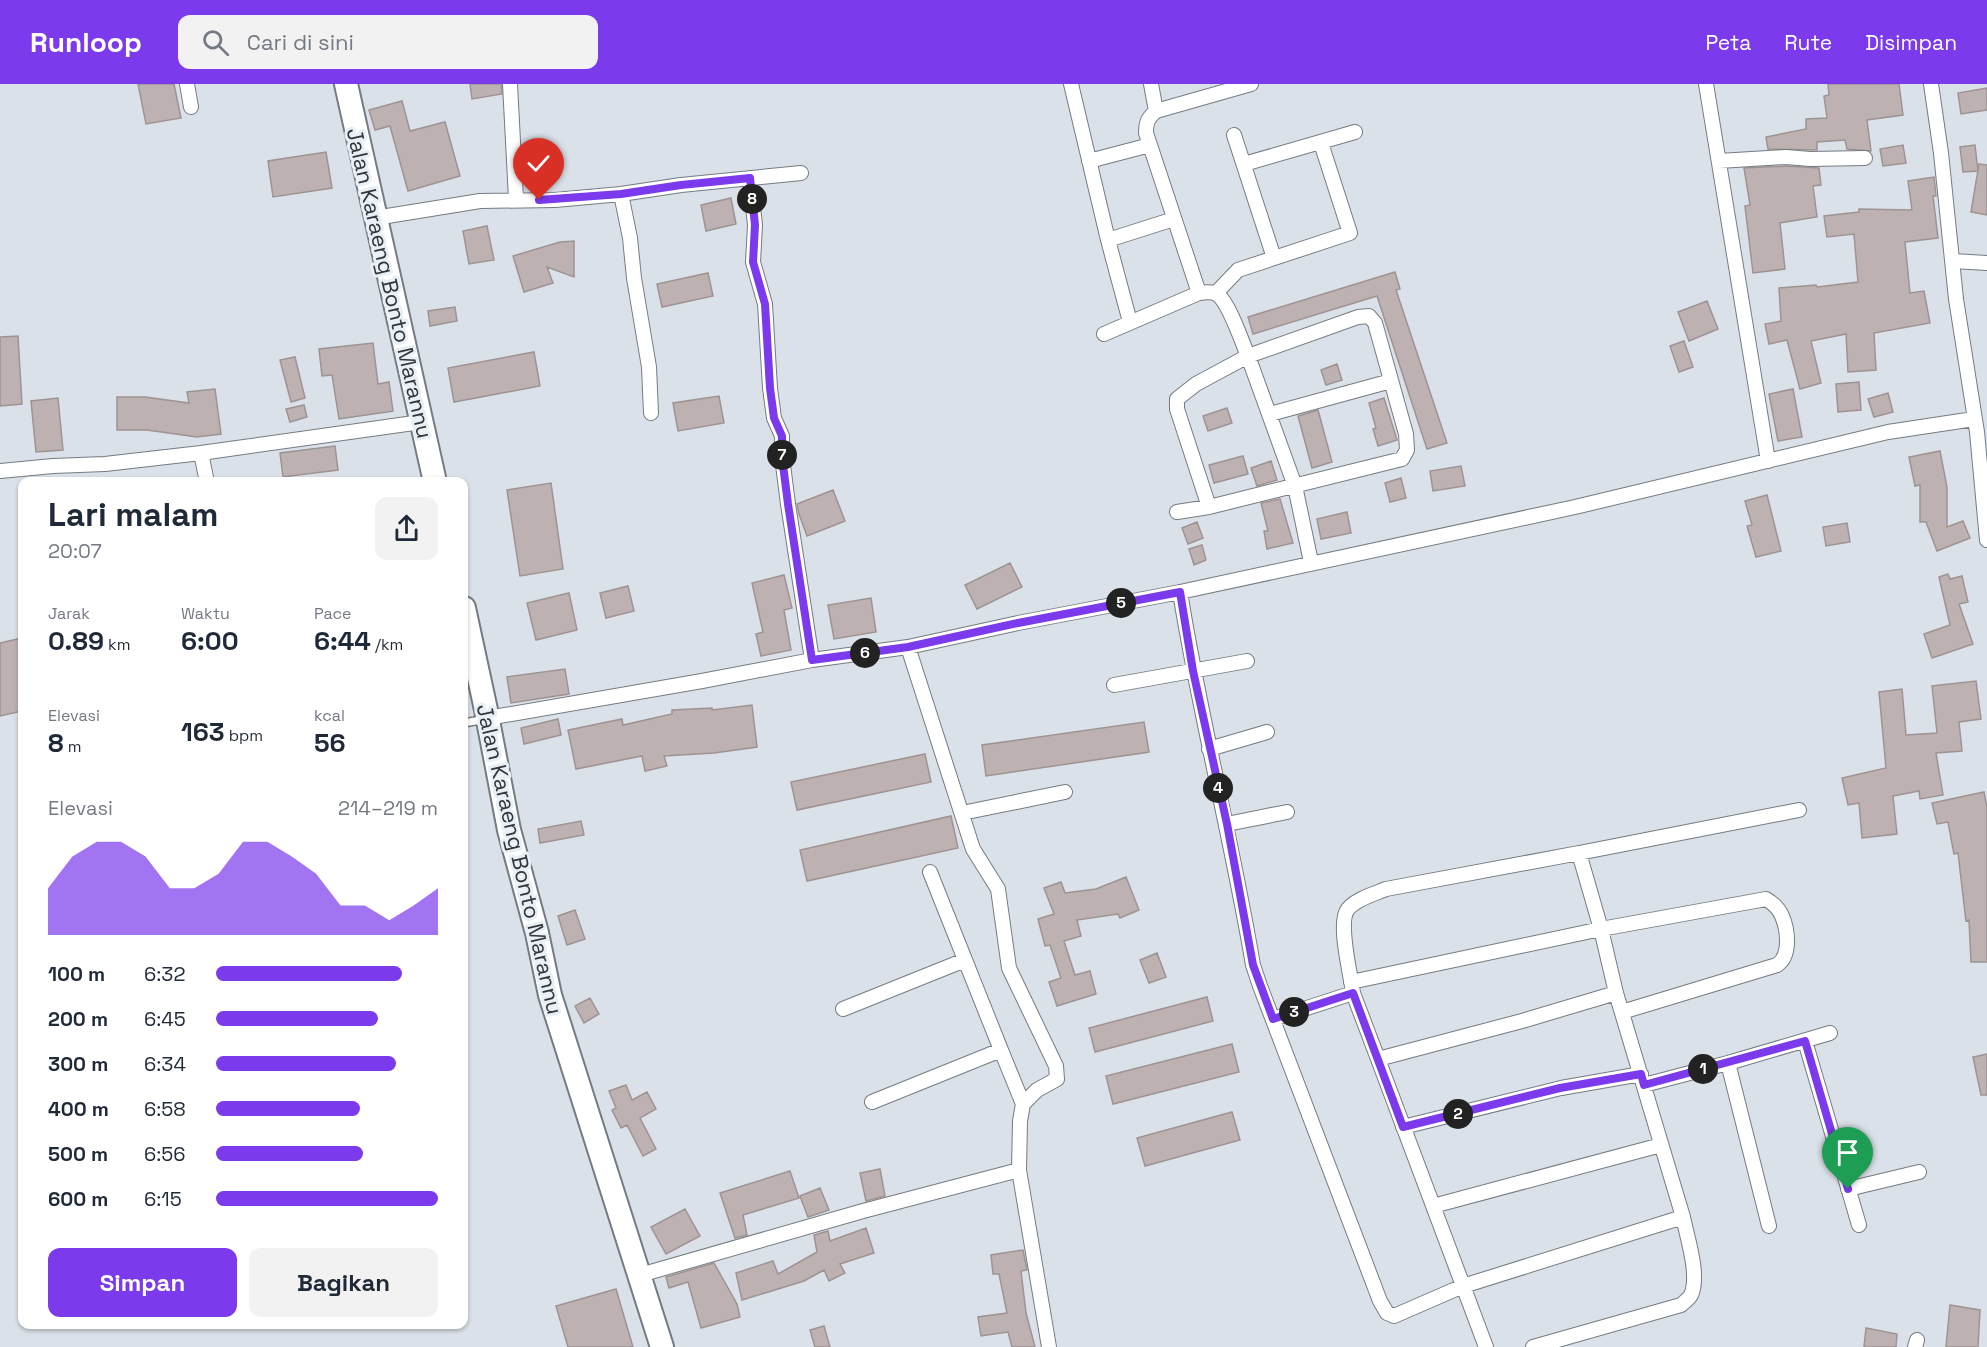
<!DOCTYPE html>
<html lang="id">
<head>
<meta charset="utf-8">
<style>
	:root { --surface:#fff; --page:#f2f2f3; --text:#1f2937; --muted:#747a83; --accent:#7c3aed }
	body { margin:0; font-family:"Space Grotesk",sans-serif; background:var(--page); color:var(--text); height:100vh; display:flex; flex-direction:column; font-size:22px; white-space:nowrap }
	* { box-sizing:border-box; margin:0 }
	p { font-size:20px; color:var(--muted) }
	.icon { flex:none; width:33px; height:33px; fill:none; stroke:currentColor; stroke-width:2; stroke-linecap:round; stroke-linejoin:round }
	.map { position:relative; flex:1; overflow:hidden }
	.panel { position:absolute; left:18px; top:393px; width:450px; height:852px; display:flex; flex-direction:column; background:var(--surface); border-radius:12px; box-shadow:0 2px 4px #0004 }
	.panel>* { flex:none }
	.pin { position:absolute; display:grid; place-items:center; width:51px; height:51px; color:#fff; margin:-62px -26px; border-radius:50% 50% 50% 0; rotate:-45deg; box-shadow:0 0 6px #0007 }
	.pin .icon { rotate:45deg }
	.km { position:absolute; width:30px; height:30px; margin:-15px; border-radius:50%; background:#222; color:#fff; font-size:16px; line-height:30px; text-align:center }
	.round { display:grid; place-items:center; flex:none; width:63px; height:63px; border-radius:12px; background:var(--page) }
	.headline { display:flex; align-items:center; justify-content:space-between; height:102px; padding:0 30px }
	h1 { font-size:33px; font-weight:700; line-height:45px }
	.figures { display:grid; grid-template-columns:repeat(3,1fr); gap:9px; height:102px; padding:6px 30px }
	.figures div { display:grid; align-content:center }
	.figures b { font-size:26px; font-weight:700 }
	.figures small { font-size:16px; font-weight:400 }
	.figures p { font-size:16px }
	.chart { height:168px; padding:12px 30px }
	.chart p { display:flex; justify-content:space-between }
	.chart svg { width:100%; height:108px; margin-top:6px; fill:var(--accent); opacity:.7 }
	.action { display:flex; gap:12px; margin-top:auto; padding:12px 30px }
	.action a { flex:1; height:69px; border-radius:12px; background:var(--accent); color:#fff; font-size:24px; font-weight:700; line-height:69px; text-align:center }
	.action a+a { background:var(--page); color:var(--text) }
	ul { padding:0 30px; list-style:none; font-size:20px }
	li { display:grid; grid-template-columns:96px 72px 1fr; align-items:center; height:45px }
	li i { height:15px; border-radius:8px; background:var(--accent) }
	header { display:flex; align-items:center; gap:36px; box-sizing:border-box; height:84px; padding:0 30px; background:var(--accent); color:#fff }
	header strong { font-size:28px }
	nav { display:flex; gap:33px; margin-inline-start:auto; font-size:21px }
	.search { width:420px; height:54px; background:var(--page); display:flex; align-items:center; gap:15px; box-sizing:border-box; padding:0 21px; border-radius:12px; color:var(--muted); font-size:22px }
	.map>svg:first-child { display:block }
</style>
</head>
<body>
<header>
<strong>Runloop</strong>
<div class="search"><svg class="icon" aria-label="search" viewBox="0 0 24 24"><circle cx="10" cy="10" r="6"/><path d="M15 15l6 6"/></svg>Cari di sini</div>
<nav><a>Peta</a><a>Rute</a><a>Disimpan</a></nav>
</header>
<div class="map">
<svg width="1987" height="1263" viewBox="0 0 1987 1263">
	<rect width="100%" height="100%" fill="#dbe1e9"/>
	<path fill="#bdb2b1" stroke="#9e9393" stroke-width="1.5" d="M138 0H174L181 34 146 40Z
		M470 0H501L502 10 472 15Z
		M1828 0H1899L1903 31 1867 36 1871 67 1847 65 1845 56 1817 58V66L1768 65 1766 53 1806 45V35L1827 34 1824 12 1829 11Z
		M1987 4V26L1961 30 1958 9Z
		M402 17 410 47 445 38 460 92 408 107 390 42 375 46 369 26Z
		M1903 61 1906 79 1883 82 1880 65Z
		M1975 61 1978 87 1963 88 1960 63Z
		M326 68 332 104 273 113 268 77Z
		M1979 80 1987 81V131L1971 128Z
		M1786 82 1819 84 1821 101 1813 102 1817 133 1780 139 1785 185 1753 189 1745 122 1750 121 1744 84Z
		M1934 93 1936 112H1933L1938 154 1905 158 1910 209 1924 207 1930 239 1874 249 1876 286 1848 288 1846 250 1811 257 1821 299 1800 305 1787 256 1769 260 1765 240 1781 237 1779 204 1816 201 1817 203 1858 198 1854 150 1827 153 1824 132 1859 128V125L1912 126 1908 97Z
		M731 114 736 140 706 147 701 121Z
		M487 142 494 176 469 180 463 147Z
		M574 157V193L547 183 553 199 524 208 513 172 560 158Z
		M1395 188 1400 205 1396 206 1447 359 1427 365 1377 212 1253 250 1248 233Z
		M708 189 713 212 662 223 657 200Z
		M1707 217 1718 245 1689 257 1678 228Z
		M455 223 457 237 430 242 428 227Z
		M18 252 22 320 0 322V253Z
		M1684 257 1693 283 1679 288 1670 262Z
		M373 259 378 300 389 298 393 327 339 335 332 291 322 292 319 265Z
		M534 268 540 302 454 318 448 284Z
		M295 273 305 314 291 318 280 276Z
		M1337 280 1342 296 1326 301 1321 286Z
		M1859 298 1861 326 1838 328 1836 300Z
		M215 305 221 350 197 353 147 346H117V313H145L189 319 187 308Z
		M1793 305 1802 353 1778 357 1769 310Z
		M1888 309 1893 328 1874 333 1868 315Z
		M719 312 724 339 678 347 673 319Z
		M58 314 63 366 36 368 31 317Z
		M1384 314 1397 356 1378 362 1373 345 1376 344 1369 319Z
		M304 321 307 333 290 338 286 325Z
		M1227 324 1232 339 1208 347 1203 332Z
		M1318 326 1332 378 1312 384 1298 332Z
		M335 362 338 386 283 393 280 369Z
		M1940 367 1947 403V443L1963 437 1970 454 1937 467 1926 438H1920V401L1915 402 1909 373Z
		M1243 372 1248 390 1214 399 1209 381Z
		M1271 377 1277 396 1257 402 1251 384Z
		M1461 382 1465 402 1433 407 1430 387Z
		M1401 394 1406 414 1390 418 1385 399Z
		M551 399 563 485 520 492 507 406Z
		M833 406 845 437 807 452 799 430 797 420Z
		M1767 411 1781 467 1756 473 1747 442 1752 441 1745 417Z
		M1280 415 1293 459 1267 465 1264 447H1268L1261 419Z
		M1347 428 1351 449 1321 455 1317 435Z
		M1197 438 1203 454 1188 460 1182 444Z
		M1847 439 1850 458 1826 462 1823 443Z
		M1202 461 1206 476 1194 481 1189 465Z
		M1010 479 1022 503 977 525 965 501Z
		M1948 490 1950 495 1962 492 1968 518 1959 520 1973 560 1932 574 1924 550 1950 541 1939 493Z
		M784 491 792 524 784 526 791 566 761 572 756 550 763 548 752 499Z
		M628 502 634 527 606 534 600 509Z
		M569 509 577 546 536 556 527 519Z
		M871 514 876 548 834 555 828 521Z
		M22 554V627L0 632V559Z
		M565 585 569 610 511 619 507 593Z
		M1976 597 1981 635 1959 638 1962 667 1936 669 1943 711 1920 715 1919 707 1893 712 1897 750 1862 754 1859 719 1848 721 1842 694 1886 684 1879 608 1902 605 1906 651 1937 649 1932 602Z
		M752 621 757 663 714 669 664 672 667 682 645 687 642 672 576 685 568 646 622 635 623 641 672 630V626L712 624V626Z
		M558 635 561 651 524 660 521 644Z
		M1144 638 1149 668 986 692 982 661Z
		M925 670 931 698 797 726 791 698Z
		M1984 708 1987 723V878H1971L1969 836 1966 837 1958 769 1954 770 1948 738 1937 740 1932 719Z
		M951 732 958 764 807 797 800 766Z
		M581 737 584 751 540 759 538 745Z
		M1126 793 1139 826 1120 834 1118 830 1077 836 1081 852 1064 857 1075 891 1090 887 1096 910 1057 922 1049 898 1061 894 1050 861 1045 862 1038 835 1054 830 1044 804 1061 798 1065 809 1096 805Z
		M575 826 585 855 567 861 558 832Z
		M1157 869 1166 893 1149 899 1140 876Z
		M1207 913 1213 937 1095 968 1089 944Z
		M590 914 599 930 584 939 575 922Z
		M1232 960 1239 988 1113 1020 1106 992Z
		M1987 970V1011H1981L1973 973Z
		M626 1001 632 1016 647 1008 656 1025 640 1034 656 1065 643 1072 627 1041 621 1044 612 1026 616 1024 609 1007Z
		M1232 1028 1240 1056 1145 1082 1137 1054Z
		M880 1085 885 1112 866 1117 860 1089Z
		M790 1087 799 1114 743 1131 747 1151 735 1154 720 1109Z
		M820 1104 829 1126 808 1133 800 1112Z
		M685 1125 700 1152 666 1170 651 1143Z
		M866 1144 874 1169 840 1180 845 1189 829 1197 824 1186 804 1197 742 1216 736 1189 773 1177 778 1190 817 1168 814 1151 828 1147 830 1157Z
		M1023 1166 1027 1186 1021 1187 1026 1229 1035 1263H1012L1008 1248 981 1252 978 1233 1007 1229 999 1190H993L991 1171Z
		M714 1179 737 1220 740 1233 701 1244 688 1198 669 1204 666 1193Z
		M616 1205 633 1263H568L556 1222Z
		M1950 1221 1980 1226 1978 1263H1946Z
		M824 1242 830 1263H815L810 1246Z
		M1866 1244 1897 1250 1896 1263H1864Z"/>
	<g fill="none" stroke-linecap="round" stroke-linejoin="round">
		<defs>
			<path id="service" d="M464 639 486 635"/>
			<path id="minor" d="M187 0 191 23
				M510 0 516 115
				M1071 0 1108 156 1130 238
				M1151 0 1156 27
				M1706 0 1768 377
				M1931 0 1941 69 1956 215 1977 348 1987 456
				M1234 51 1274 174
				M1089 77 1150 61
				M1719 77 1786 73 1810 75 1865 74
				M1244 80 1355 48
				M750 94 755 141 753 178 765 220 770 304 774 334 782 352V373L788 420 812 576
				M621 110 630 154 634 194 649 283 651 329
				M375 134 480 117 555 116 621 110 681 101 801 89
				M1108 156 1174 135
				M1953 177 1987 179
				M1199 209 1146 49C1146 38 1148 34 1156 27L1251 0
				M1216 209 1238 186 1350 149 1321 59
				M1104 250 1199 209C1205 208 1213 207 1218 211 1229 219 1242 258 1248 272L1358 233 1369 232 1375 239 1406 350 1407 366 1402 375 1209 423 1177 428
				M1270 330 1391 297
				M201 369 207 398
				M0 387 53 382 105 380 201 369 421 338
				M1209 423 1177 325V315L1196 300 1248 272 1295 402 1311 478
				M1180 508C1200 633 1232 756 1253 881L1260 902 1380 1217 1387 1229 1394 1232 1463 1202 1683 1133C1687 1153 1700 1192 1691 1211 1689 1215 1684 1218 1681 1221L1533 1263
				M908 563 973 765 998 805 1009 884 1056 982 1057 995 1037 1006 1023 1020 1020 1037 1019 1086 1049 1263
				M1114 601 1247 577
				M488 634 702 597 812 576 908 563 1018 539 1180 508 1575 423 1888 348 1974 335
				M1209 665 1267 648
				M962 729 1065 708
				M1227 740 1287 728
				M930 788 1001 966
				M1351 898 1601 845 1766 815C1773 819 1779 825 1782 832 1788 846 1791 872 1777 881L1622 928
				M1353 909 1378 975 1522 937 1616 909 1683 1133
				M1616 909 1601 845 1579 769 1799 726
				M843 925 965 876
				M1273 935 1353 909C1351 891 1337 838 1348 825 1356 815 1374 810 1386 805L1579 769
				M1805 957 1859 1141
				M1378 975 1486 1263
				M1728 979 1769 1142
				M1644 1001 1728 979 1830 949
				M872 1018 1001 966 1023 1020
				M1403 1043 1561 1004 1641 990
				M1848 1105 1919 1088
				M1433 1122 1661 1061
				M640 1191 863 1127 1019 1086
				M1915 1263 1917 1256"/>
			<path id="primary" d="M346 0 435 398
				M464 524 486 626 509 746 537 849 550 911 662 1263"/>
		</defs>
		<use href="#service" stroke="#757b82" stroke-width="10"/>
		<use href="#minor" stroke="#757b82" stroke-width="16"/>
		<use href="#primary" stroke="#757b82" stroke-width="26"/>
		<use href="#service" stroke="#fff" stroke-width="7"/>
		<use href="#minor" stroke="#fff" stroke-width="14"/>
		<use href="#primary" stroke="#fff" stroke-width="22"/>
	</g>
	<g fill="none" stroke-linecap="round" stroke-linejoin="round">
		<defs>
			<path id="route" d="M539 116 621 110 681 101 750 94 755 141 753 178 765 220 770 304 774 334 782 352V373L788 420 812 576 908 563 1018 539 1180 508 1193 587 1227 740 1253 881 1273 935 1353 909 1403 1043 1560 1004 1641 990 1644 1001 1805 957 1848 1105"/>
		</defs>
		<use href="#route" stroke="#fff" stroke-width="12"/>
		<use href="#route" stroke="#7c3aed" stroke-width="8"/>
	</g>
	<g text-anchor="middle" stroke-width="6" stroke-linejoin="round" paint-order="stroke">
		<g font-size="22" fill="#333538" stroke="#e8eff6">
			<text transform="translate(390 199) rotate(77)" y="8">Jalan Karaeng Bonto Marannu</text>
			<text transform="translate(520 775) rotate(77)" y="8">Jalan Karaeng Bonto Marannu</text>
		</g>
	</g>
</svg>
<div class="pin" style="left:1848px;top:1105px;background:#1e9e55"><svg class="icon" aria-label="arrive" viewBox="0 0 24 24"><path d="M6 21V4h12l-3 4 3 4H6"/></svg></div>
<div class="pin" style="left:539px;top:116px;background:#d93025"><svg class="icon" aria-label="check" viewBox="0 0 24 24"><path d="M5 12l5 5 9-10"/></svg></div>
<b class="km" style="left:1703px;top:985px">1</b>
<b class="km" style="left:1458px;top:1030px">2</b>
<b class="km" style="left:1294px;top:928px">3</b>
<b class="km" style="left:1218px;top:704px">4</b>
<b class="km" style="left:1121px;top:519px">5</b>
<b class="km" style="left:865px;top:569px">6</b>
<b class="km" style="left:782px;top:371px">7</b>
<b class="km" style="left:752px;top:115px">8</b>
<section class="panel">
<div class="headline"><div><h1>Lari malam</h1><p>20:07</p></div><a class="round"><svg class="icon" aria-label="share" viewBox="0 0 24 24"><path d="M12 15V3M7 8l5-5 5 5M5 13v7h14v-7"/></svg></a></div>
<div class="figures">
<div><p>Jarak</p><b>0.89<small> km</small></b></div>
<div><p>Waktu</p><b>6:00</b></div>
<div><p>Pace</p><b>6:44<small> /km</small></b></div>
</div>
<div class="figures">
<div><p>Elevasi</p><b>8<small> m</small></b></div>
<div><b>163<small> bpm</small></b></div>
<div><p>kcal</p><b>56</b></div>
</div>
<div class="chart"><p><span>Elevasi</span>214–219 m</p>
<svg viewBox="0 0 160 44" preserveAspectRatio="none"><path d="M0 44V25L10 12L20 6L30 6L40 12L50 25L60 25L70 19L80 6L90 6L100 12L110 19L120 32L130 32L140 38L150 32L160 25V44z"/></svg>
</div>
<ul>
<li><b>100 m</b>6:32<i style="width:84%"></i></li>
<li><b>200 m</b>6:45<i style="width:73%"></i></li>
<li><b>300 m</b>6:34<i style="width:81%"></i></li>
<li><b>400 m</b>6:58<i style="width:65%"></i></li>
<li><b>500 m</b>6:56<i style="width:66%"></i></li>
<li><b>600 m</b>6:15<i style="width:100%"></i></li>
</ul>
<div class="action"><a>Simpan</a><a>Bagikan</a></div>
</section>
</div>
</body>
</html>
